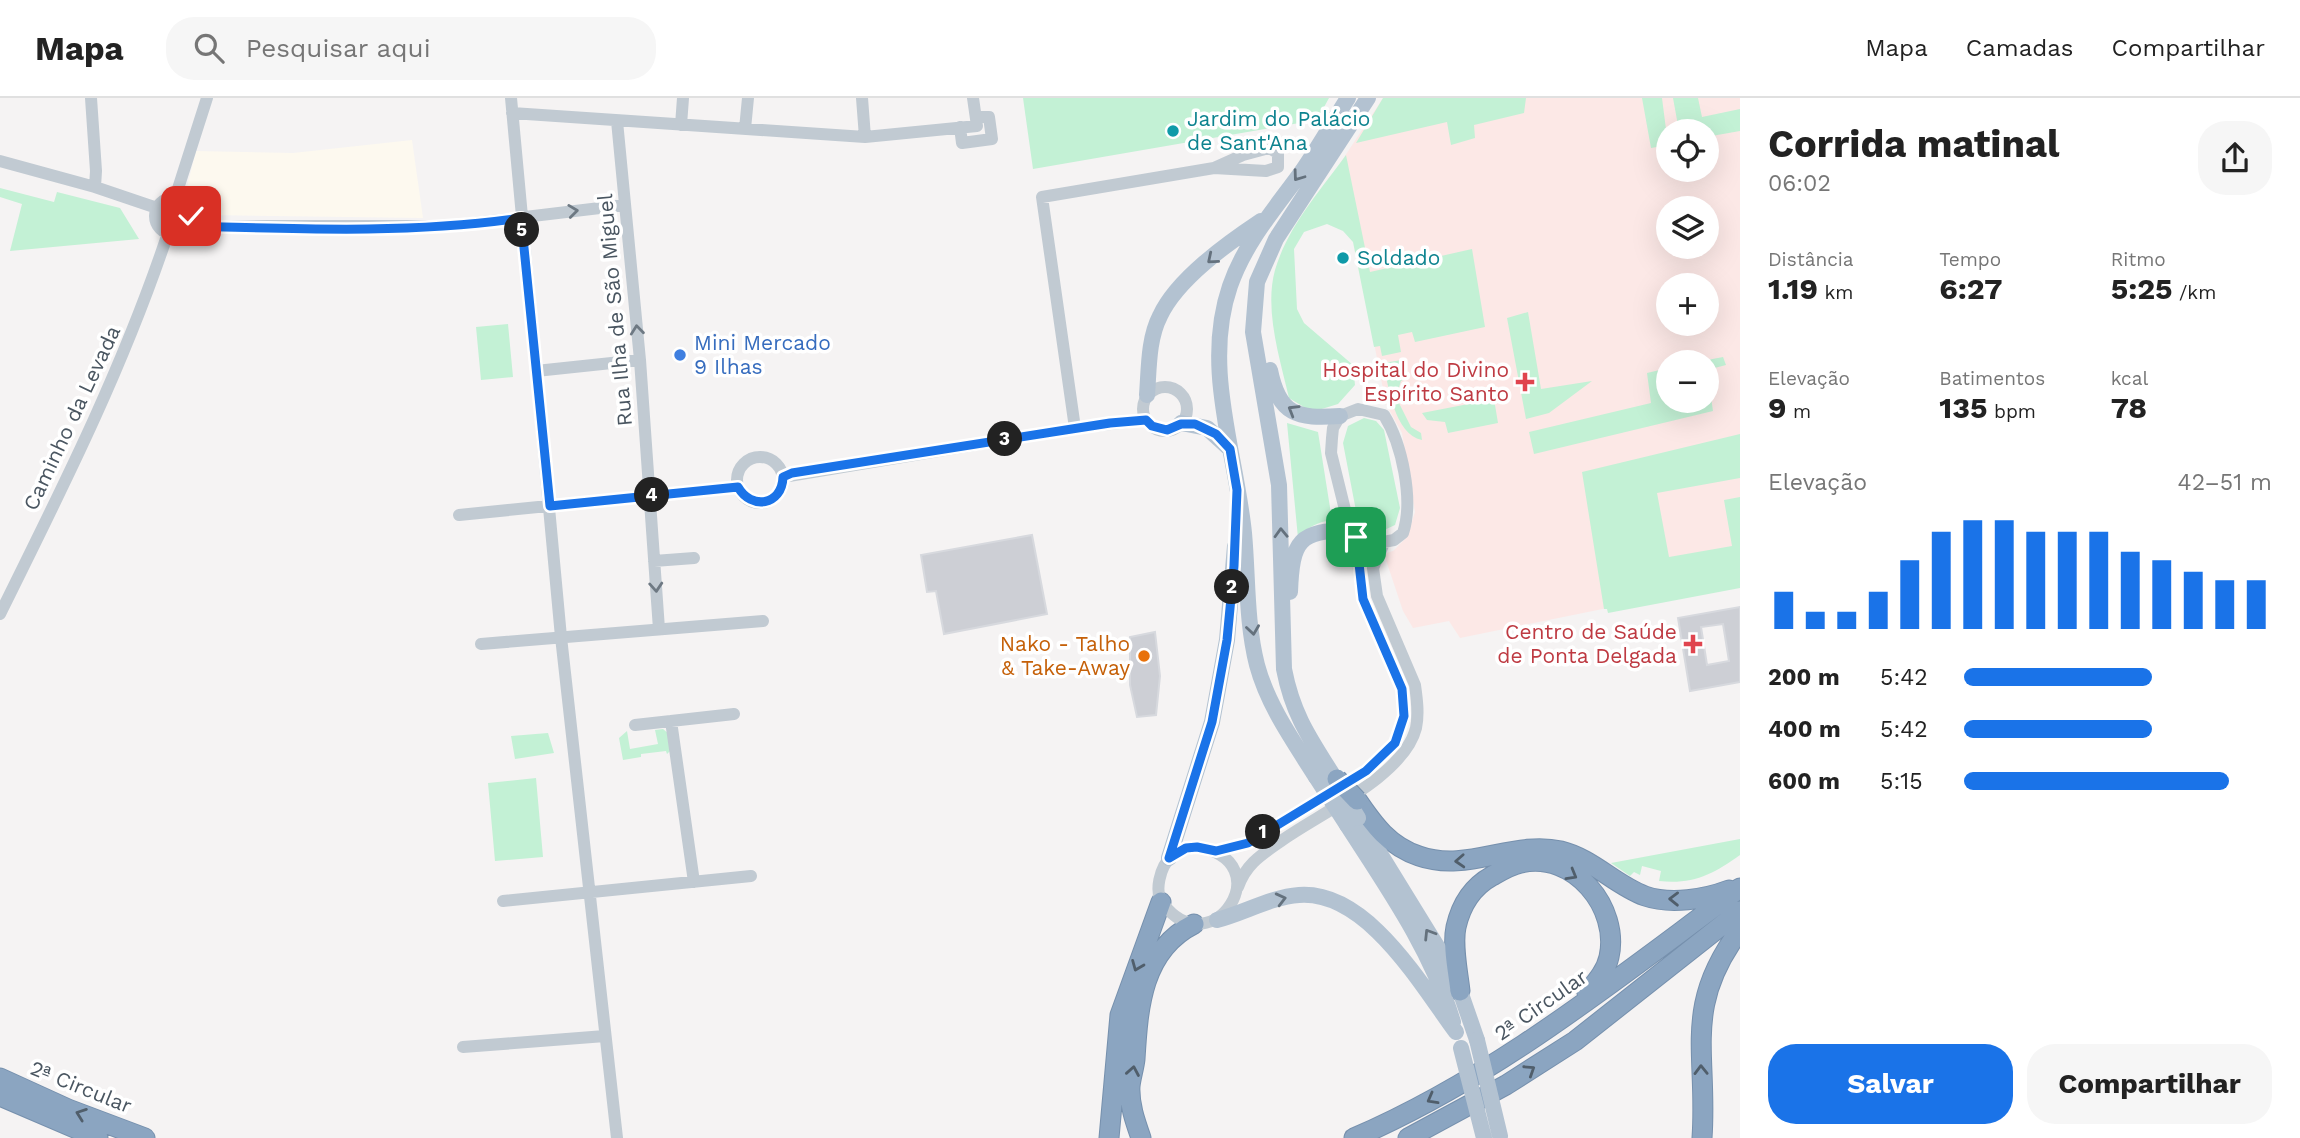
<!DOCTYPE html>
<html lang="pt">
<head>
<meta charset="utf-8">
<style>
	:root { --surface:#fff; --page:#f6f6f6; --text:#222; --muted:#767676; --line:#e0e0e0; --accent:#1a73e8 }
	body { margin:0; font-family:"Work Sans",sans-serif; background:var(--page); color:var(--text); height:100vh; display:flex; flex-direction:column; font-size:26px; white-space:nowrap }
	* { box-sizing:border-box; margin:0 }
	p { font-size:23px; color:var(--muted) }
	.icon { flex:none; width:38px; height:38px; fill:none; stroke:currentColor; stroke-width:2; stroke-linecap:round; stroke-linejoin:round }
	.map { position:relative; flex:1; overflow:hidden }
	.drawer { display:flex; flex-direction:column; background:var(--surface); width:560px }
	.drawer>* { flex:none }
	.controls { position:absolute; left:1656px; top:21px; display:grid; gap:14px }
	.controls a { display:grid; place-items:center; width:63px; height:63px; border-radius:50%; background:var(--surface); box-shadow:0 7px 28px #0002; font-size:35px }
	.pin { position:absolute; display:grid; place-items:center; width:60px; height:60px; color:#fff; margin:-30px; border-radius:14px; box-shadow:0 4px 10px #0006 }
	.km { position:absolute; width:35px; height:35px; margin:-18px; border-radius:50%; background:#222; color:#fff; font-size:19px; line-height:35px; text-align:center }
	.round { display:grid; place-items:center; flex:none; width:74px; height:74px; border-radius:28px; background:var(--page) }
	.overview { display:flex; align-items:center; justify-content:space-between; height:119px; padding:0 28px }
	h1 { font-size:38px; font-weight:700; line-height:52px }
	.stats { display:grid; grid-template-columns:repeat(3,1fr); gap:10px; height:119px; padding:7px 28px }
	.stats div { display:grid; align-content:center }
	.stats b { font-size:30px; font-weight:700 }
	.stats small { font-size:19px; font-weight:400 }
	.stats p { font-size:19px }
	.chart { height:196px; padding:14px 28px }
	.chart p { display:flex; justify-content:space-between }
	.chart svg { width:100%; height:126px; margin-top:7px; stroke:var(--accent); stroke-width:6 }
	.action { display:flex; gap:14px; margin-top:auto; padding:14px 28px }
	.action a { flex:1; height:80px; border-radius:28px; background:var(--accent); color:#fff; font-size:28px; font-weight:700; line-height:80px; text-align:center }
	.action a+a { background:var(--page); color:var(--text) }
	ul { padding:0 28px; list-style:none; font-size:23px }
	li { display:grid; grid-template-columns:112px 84px 1fr; align-items:center; height:52px }
	li i { height:18px; border-radius:9px; background:var(--accent) }
	header { display:flex; align-items:center; gap:42px; box-sizing:border-box; height:98px; padding:0 35px; background:var(--surface); border-bottom:2px solid var(--line) }
	header strong { font-size:33px }
	nav { display:flex; gap:38px; margin-inline-start:auto; font-size:24px }
	.search { width:490px; height:63px; background:var(--page); display:flex; align-items:center; gap:18px; box-sizing:border-box; padding:0 24px; border-radius:28px; color:var(--muted); font-size:26px }
	main { display:flex; flex:1; min-height:0 }
	.map>svg:first-child { display:block }
</style>
</head>
<body>
<header>
<strong>Mapa</strong>
<div class="search"><svg class="icon" aria-label="search" viewBox="0 0 24 24"><circle cx="10" cy="10" r="6"/><path d="M15 15l6 6"/></svg>Pesquisar aqui</div>
<nav><a>Mapa</a><a>Camadas</a><a>Compartilhar</a></nav>
</header>
<main>
<div class="map">
<svg width="1740" height="1040" viewBox="0 0 1740 1040">
	<rect width="100%" height="100%" fill="#f5f3f3"/>
	<path fill="#fdf9ef" d="M412 42 423 120 207 117 201 116 189 104 186 93 196 53 293 55Z"/>
	<path fill="#fce8e6" fill-rule="evenodd" d="M1383 0H1740V483L1460 540 1449 523 1413 530 1403 513 1384 456 1393 453 1407 439 1415 414 1402 335 1386 306 1339 67ZM1668 33H1706V72H1668ZM1668 110H1706V149H1668ZM1668 187H1706V226H1668ZM1668 264H1706V303H1668Z"/>
	<path fill="#c3f1d5" d="M1023 0H1329L1317 22 1033 71Z
		M1383 0H1526L1524 15 1474 27 1475 40 1451 47 1447 24 1356 45Z
		M1642 0H1662L1668 47 1651 50Z
		M1673 0H1698L1702 19 1740 11V33L1706 39V33H1679Z
		M1346 57 1370 174 1472 151 1485 229 1415 244 1412 234 1398 237 1401 254 1382 258 1380 248 1374 249 1353 144 1343 133 1327 126 1304 134 1294 151 1297 211 1304 225 1353 267 1355 287 1338 306 1312 314 1289 300C1280 261 1264 212 1275 172 1288 128 1320 93 1346 57Z
		M0 90 54 104 57 94 120 110 139 141 10 153 22 106 0 99Z
		M1528 214 1541 291 1592 283 1549 315 1526 321 1507 220Z
		M508 226 513 279 481 282 476 229Z
		M1723 259 1726 267 1707 272 1713 313 1534 356 1529 334 1651 305 1647 275 1668 270V303H1706V264H1697Z
		M1402 262 1406 280 1401 283 1396 299 1411 329 1421 335 1422 342C1394 336 1389 289 1383 265Z
		M1494 301 1498 325 1448 335 1445 324 1427 322 1422 315Z
		M1364 320 1376 323 1384 332 1400 410 1395 427 1378 435 1366 432 1358 423 1343 345 1348 328Z
		M1287 325 1318 334 1332 422C1318 424 1307 429 1298 440Z
		M1740 336V380L1657 395 1669 459 1732 448 1724 402 1740 399V490L1608 515 1607 511H1604L1582 374Z
		M663 631 669 636 672 651 667 656 666 653 641 656V659L623 662 619 640 627 633 630 651 658 646 655 632Z
		M548 635 554 655 515 661 511 638Z
		M536 680 543 759 495 763 488 685Z
		M1740 741V757C1714 776 1692 787 1659 783L1661 773 1642 768 1640 777 1634 774 1630 778 1611 765Z"/>
	<path fill="#cdcfd5" stroke="#d7d9de" stroke-width="2" fill-rule="evenodd" d="M1032 437 1047 516 944 536 936 493 927 494 921 457Z
		M1740 509V584L1690 593 1678 520ZM1723 526 1729 563 1707 567 1701 529Z
		M1155 534 1160 578 1156 617 1137 619 1130 587V539Z"/>
	<g fill="none" stroke-linecap="round" stroke-linejoin="round">
		<defs>
			<path id="highway" d="M1357 702C1374 727 1389 748 1419 758 1467 775 1513 742 1561 753 1593 761 1615 787 1645 798 1671 807 1705 801 1729 792
				M1460 893C1458 874 1452 848 1456 829 1461 807 1472 789 1492 778 1501 773 1511 767 1521 765 1574 753 1620 810 1609 859 1606 873 1596 884 1587 895
				M0 980 68 1011 145 1040
				M0 998 98 1040
				M1109 1040 1120 917 1161 804
				M1141 1040C1135 1023 1129 1006 1130 988 1131 979 1134 970 1135 961 1138 909 1142 852 1194 826
				M1354 1040C1496 979 1616 881 1740 790
				M1408 1040 1506 987 1575 943 1740 813
				M1702 1040C1708 955 1682 909 1740 832"/>
		</defs>
		<use href="#highway" stroke="#7690ad" stroke-width="21"/>
		<path stroke="#c1cad2" stroke-width="12" d="M91 0 96 73 95 89 157 110
			M511 0 561 539 617 1040
			M862 0 865 39
			M512 15 865 39 977 28 973 0
			M617 23 640 262 659 531
			M681 27 683 0
			M960 29 962 45 992 41 989 19H976
			M745 31 748 0
			M0 63 95 89
			M175 100 207 0
			M155 118a18 18 0 1 1 36 0a18 18 0 1 1-36 0Z
			M188 128H449L625 107
			M536 273 640 262
			M1143 311a22 22 0 1 1 44 0a22 22 0 1 1-44 0Z
			M1358 311 1384 317C1402 346 1414 402 1403 435L1394 442 1373 446 1356 439 1350 432 1331 355 1332 340 1333 330 1340 318Z
			M1075 330 1042 99 1214 70 1266 73 1278 69V55L1269 50 1243 57 1214 70
			M737 382a23 23 0 1 1 46 0a23 23 0 1 1-46 0Z
			M783 379 1075 330 1146 322
			M459 417 738 389
			M654 463 694 460
			M0 516C63 389 123 270 168 135
			M481 546 763 523
			M671 623 694 784
			M635 627 734 616
			M1197 749C1282 763 1213 868 1164 807 1153 795 1160 768 1172 758 1179 752 1188 750 1197 749Z
			M1216 753 1248 745 1365 673 1395 645 1404 618 1402 591 1363 501 1354 438
			M1238 789C1246 766 1261 757 1281 743 1320 715 1404 678 1416 630 1419 616 1417 601 1415 587L1377 498 1373 470 1384 445
			M503 803 751 778
			M463 949 605 938"/>
		<path stroke="#b3c2d1" stroke-width="16" d="M1270 272C1279 317 1297 321 1340 318
			M1147 297C1149 272 1148 241 1160 218 1177 181 1228 145 1261 123
			M1181 325 1207 330 1229 350
			M1290 494C1292 442 1299 433 1350 432
			M1316 679C1294 644 1268 608 1257 567 1246 524 1248 478 1244 435 1236 354 1202 269 1230 188 1245 145 1273 113 1300 76 1317 52 1332 25 1348 0
			M1336 682C1311 642 1293 618 1284 571L1279 387 1253 234 1257 184 1276 141 1368 0
			M1358 720 1438 850 1460 893 1477 942
			M1347 727C1387 789 1432 853 1453 924
			M1169 760 1212 624 1227 542 1235 448
			M1217 822C1244 815 1271 799 1299 797 1367 792 1421 887 1456 934"/>
		<use href="#highway" stroke="#8ba5c1" stroke-width="19"/>
		<defs>
			<path id="highway-bridge" d="M1337 681 1357 702"/>
		</defs>
		<use href="#highway-bridge" stroke="#7690ad" stroke-width="21" stroke-linecap="butt"/>
		<path stroke="#b3c2d1" stroke-width="16" d="M1316 679 1347 727
			M1341 692 1358 720
			M1477 942 1500 1038
			M1461 950 1484 1040"/>
		<use href="#highway-bridge" stroke="#8ba5c1" stroke-width="19"/>
	</g>
	<defs><path id="oneway-chevron" d="M-2-3.5L2.5 0L-2 3.5" fill="none" stroke-width="1.6" stroke-linecap="round" stroke-linejoin="round" transform="scale(1.75)"/></defs>
	<g stroke="#64717d">
		<use href="#oneway-chevron" transform="translate(1298 78) rotate(126)"/>
		<use href="#oneway-chevron" transform="translate(1212 161) rotate(140)"/>
		<use href="#oneway-chevron" transform="translate(1293 312) rotate(-149)"/>
		<use href="#oneway-chevron" transform="translate(1281 435) rotate(-92)"/>
		<use href="#oneway-chevron" transform="translate(1253 532) rotate(82)"/>
		<use href="#oneway-chevron" transform="translate(1281 801) rotate(-14)"/>
		<use href="#oneway-chevron" transform="translate(1429 836) rotate(-122)"/>
	</g>
	<g stroke="#6e7983">
		<use href="#oneway-chevron" transform="translate(573 113) rotate(-7)"/>
		<use href="#oneway-chevron" transform="translate(637 232) rotate(-96)"/>
		<use href="#oneway-chevron" transform="translate(656 489) rotate(86)"/>
	</g>
	<g stroke="#505e6b">
		<use href="#oneway-chevron" transform="translate(1460 763) rotate(177)"/>
		<use href="#oneway-chevron" transform="translate(1572 777) rotate(30)"/>
		<use href="#oneway-chevron" transform="translate(1674 801) rotate(-179)"/>
		<use href="#oneway-chevron" transform="translate(1137 868) rotate(112)"/>
		<use href="#oneway-chevron" transform="translate(1530 972) rotate(-33)"/>
		<use href="#oneway-chevron" transform="translate(1701 972) rotate(-91)"/>
		<use href="#oneway-chevron" transform="translate(1133 973) rotate(-80)"/>
		<use href="#oneway-chevron" transform="translate(1432 1001) rotate(151)"/>
		<use href="#oneway-chevron" transform="translate(81 1016) rotate(-160)"/>
	</g>
	<g fill="none" stroke-linecap="round" stroke-linejoin="round">
		<defs>
			<path id="route" d="M191 118 188 128C296 131 414 136 521 120L550 408 738 389C751 412 782 408 783 379L792 375 1110 325 1146 322 1152 328 1167 332 1181 326H1195L1216 336 1230 351 1237 392 1234 468 1227 542 1212 624 1169 760 1186 750 1197 749 1216 753 1248 745 1366 673 1395 645 1404 618 1402 591 1363 501 1356 439"/>
		</defs>
		<use href="#route" stroke="#fff" stroke-width="14"/>
		<use href="#route" stroke="#1a73e8" stroke-width="9"/>
	</g>
	<g fill="#0f9aa8" stroke="#fff" stroke-width="2.5">
		<circle cx="1173" cy="33" r="7"/>
		<circle cx="1343" cy="160" r="7"/>
	</g>
	<circle fill="#3f7fe0" stroke="#fff" stroke-width="2.5" cx="680" cy="257" r="7"/>
	<g fill="#e0444e" stroke="#fff" stroke-width="2.5">
		<path d="M1521.5 273.5h7v7h7v7h-7v7h-7v-7h-7v-7h7z"/>
		<path d="M1689.5 535.5h7v7h7v7h-7v7h-7v-7h-7v-7h7z"/>
	</g>
	<circle fill="#e8710a" stroke="#fff" stroke-width="2.5" cx="1144" cy="558" r="7"/>
	<g text-anchor="middle" stroke-width="7" stroke-linejoin="round" paint-order="stroke">
		<g font-size="21" fill="#0d838f" stroke="#fff" text-anchor="start">
			<text x="1187" y="28">Jardim do Palácio<tspan x="1187" dy="24">de Sant'Ana</tspan></text>
			<text x="1357" y="167">Soldado</text>
		</g>
		<g font-size="21" fill="#4a5661" stroke="#fff">
			<text transform="translate(615 212) rotate(-95)" y="7">Rua Ilha de São Miguel</text>
			<text transform="translate(72 320) rotate(-65)" y="7">Caminho da Levada</text>
			<text transform="translate(1541 907) rotate(-35)" y="7">2ª Circular</text>
			<text transform="translate(81 989) rotate(22)" y="7">2ª Circular</text>
		</g>
		<g font-size="21" fill="#366cbe" stroke="#fff" text-anchor="start">
			<text x="694" y="252">Mini Mercado<tspan x="694" dy="24">9 Ilhas</tspan></text>
		</g>
		<g font-size="21" fill="#be3a42" stroke="#fff" text-anchor="end">
			<text x="1509" y="279">Hospital do Divino<tspan x="1509" dy="24">Espírito Santo</tspan></text>
			<text x="1677" y="541">Centro de Saúde<tspan x="1677" dy="24">de Ponta Delgada</tspan></text>
		</g>
		<g font-size="21" fill="#c56008" stroke="#fff" text-anchor="end">
			<text x="1130" y="553">Nako - Talho<tspan x="1130" dy="24">&amp; Take-Away</tspan></text>
		</g>
	</g>
</svg>
<div class="controls">
<a><svg class="icon" aria-label="locate" viewBox="0 0 24 24"><circle cx="12" cy="12" r="6"/><path d="M12 2v4M12 18v4M2 12h4M18 12h4"/></svg></a>
<a><svg class="icon" aria-label="layers" viewBox="0 0 24 24"><path d="M12 4l9 5-9 5-9-5zM3 14l9 5 9-5"/></svg></a>
<a>+</a>
<a>−</a>
</div>
<div class="pin" style="left:1356px;top:439px;background:#1e9e55"><svg class="icon" aria-label="arrive" viewBox="0 0 24 24"><path d="M6 21V4h12l-3 4 3 4H6"/></svg></div>
<div class="pin" style="left:191px;top:118px;background:#d93025"><svg class="icon" aria-label="check" viewBox="0 0 24 24"><path d="M5 12l5 5 9-10"/></svg></div>
<b class="km" style="left:1263px;top:734px">1</b>
<b class="km" style="left:1232px;top:489px">2</b>
<b class="km" style="left:1005px;top:341px">3</b>
<b class="km" style="left:652px;top:397px">4</b>
<b class="km" style="left:522px;top:132px">5</b>
</div>
<section class="drawer">
<div class="overview"><div><h1>Corrida matinal</h1><p>06:02</p></div><a class="round"><svg class="icon" aria-label="share" viewBox="0 0 24 24"><path d="M12 15V3M7 8l5-5 5 5M5 13v7h14v-7"/></svg></a></div>
<div class="stats">
<div><p>Distância</p><b>1.19<small> km</small></b></div>
<div><p>Tempo</p><b>6:27</b></div>
<div><p>Ritmo</p><b>5:25<small> /km</small></b></div>
</div>
<div class="stats">
<div><p>Elevação</p><b>9<small> m</small></b></div>
<div><p>Batimentos</p><b>135<small> bpm</small></b></div>
<div><p>kcal</p><b>78</b></div>
</div>
<div class="chart"><p><span>Elevação</span>42–51 m</p>
<svg viewBox="0 0 160 44" preserveAspectRatio="none"><path d="M5 44V31M15 44V38M25 44V38M35 44V31M45 44V20M55 44V10M65 44V6M75 44V6M85 44V10M95 44V10M105 44V10M115 44V17M125 44V20M135 44V24M145 44V27M155 44V27"/></svg>
</div>
<ul>
<li><b>200 m</b>5:42<i style="width:61%"></i></li>
<li><b>400 m</b>5:42<i style="width:61%"></i></li>
<li><b>600 m</b>5:15<i style="width:86%"></i></li>
</ul>
<div class="action"><a>Salvar</a><a>Compartilhar</a></div>
</section>
</main>
</body>
</html>
